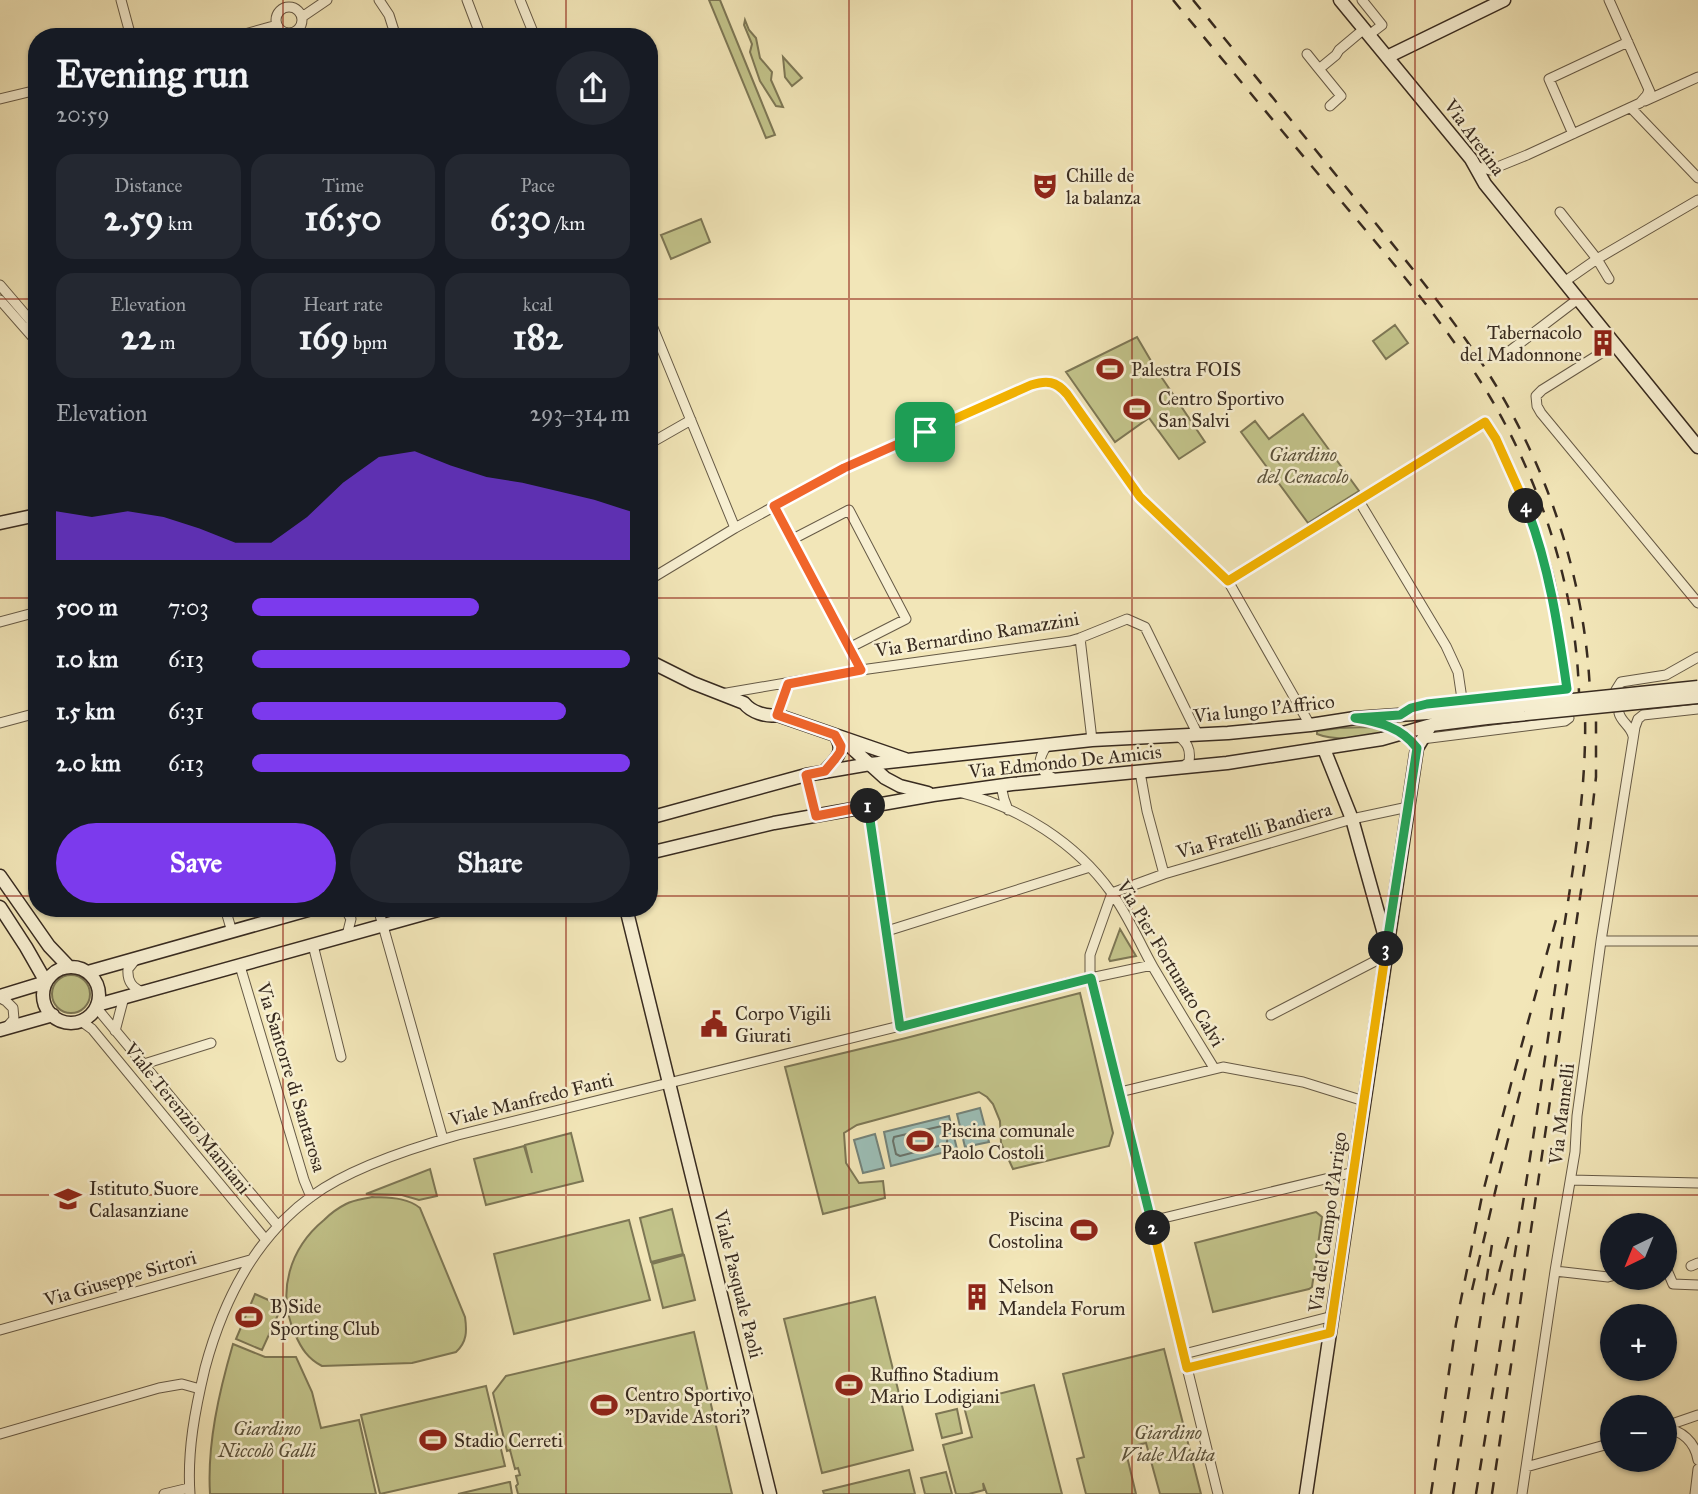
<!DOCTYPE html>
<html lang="en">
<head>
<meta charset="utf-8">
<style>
	:root { --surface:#171b24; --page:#242831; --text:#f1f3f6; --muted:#9ea1a6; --accent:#7c3aed }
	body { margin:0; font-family:"IM FELL Great Primer",serif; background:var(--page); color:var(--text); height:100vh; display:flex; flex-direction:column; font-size:26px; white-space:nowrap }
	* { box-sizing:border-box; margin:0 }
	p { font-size:23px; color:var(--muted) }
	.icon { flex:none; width:38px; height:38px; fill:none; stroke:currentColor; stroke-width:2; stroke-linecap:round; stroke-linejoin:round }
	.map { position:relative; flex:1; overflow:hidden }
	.panel { position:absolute; left:28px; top:28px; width:630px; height:889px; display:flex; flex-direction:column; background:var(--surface); border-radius:28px; box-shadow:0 2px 5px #0004 }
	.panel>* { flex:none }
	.needle { width:46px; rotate:223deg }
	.tools { position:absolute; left:1600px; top:1213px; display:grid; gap:14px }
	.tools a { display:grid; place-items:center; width:77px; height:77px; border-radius:50%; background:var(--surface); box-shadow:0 2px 5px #0004; font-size:35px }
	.pin { position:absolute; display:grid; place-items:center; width:60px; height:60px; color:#fff; margin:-30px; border-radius:14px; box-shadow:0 4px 10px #0006 }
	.km { position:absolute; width:35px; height:35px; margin:-18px; border-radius:50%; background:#222; color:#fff; font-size:19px; line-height:35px; text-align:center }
	.round { display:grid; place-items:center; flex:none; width:74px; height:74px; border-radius:37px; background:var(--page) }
	.head { display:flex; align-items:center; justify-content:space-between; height:119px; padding:0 28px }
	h1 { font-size:38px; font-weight:800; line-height:52px }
	.stats { display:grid; grid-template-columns:repeat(3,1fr); gap:10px; height:119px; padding:7px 28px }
	.stats div { display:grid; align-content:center; border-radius:18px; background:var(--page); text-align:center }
	.stats b { font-size:35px; font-weight:800 }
	.stats small { font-size:19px; font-weight:400 }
	.stats p { font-size:19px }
	.chart { height:196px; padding:14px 28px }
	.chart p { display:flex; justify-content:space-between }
	.chart svg { width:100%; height:126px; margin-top:7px; fill:var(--accent); opacity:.7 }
	.action { display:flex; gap:14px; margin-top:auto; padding:14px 28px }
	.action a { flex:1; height:80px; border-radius:42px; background:var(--accent); color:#fff; font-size:28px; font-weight:800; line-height:80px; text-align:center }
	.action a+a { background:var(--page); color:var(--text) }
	ul { padding:0 28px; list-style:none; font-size:23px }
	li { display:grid; grid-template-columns:112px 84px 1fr; align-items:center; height:52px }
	li i { height:18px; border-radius:9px; background:var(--accent) }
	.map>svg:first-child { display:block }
</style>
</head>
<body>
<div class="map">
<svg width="1698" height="1494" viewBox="0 0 1698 1494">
	<rect width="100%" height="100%" fill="#f2e6b8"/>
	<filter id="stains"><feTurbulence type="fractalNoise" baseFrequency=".00286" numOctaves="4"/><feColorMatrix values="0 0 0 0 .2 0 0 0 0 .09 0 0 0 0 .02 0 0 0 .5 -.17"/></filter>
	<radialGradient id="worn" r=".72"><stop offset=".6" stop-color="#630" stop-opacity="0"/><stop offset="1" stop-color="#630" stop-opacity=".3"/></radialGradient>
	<path fill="#c2c38a" stroke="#7d7755" stroke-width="2" d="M709 0H720L775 135 766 138Z
		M745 20 749 30 756 38 760 58 772 72 771 80 783 107 776 106 760 81 750 52 752 44 744 25Z
		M783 57 802 78 792 86 785 77Z
		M701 219 710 242 671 259 661 235Z
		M1395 325 1408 343 1386 359 1373 341Z
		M1137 337 1154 366 1205 442 1179 459 1149 418 1115 442 1066 372Z
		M1303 414 1359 491 1308 523 1241 432 1255 421 1269 439Z
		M1366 727 1382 728 1386 731C1365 738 1338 742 1317 734V731L1340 728Z
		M1120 929 1136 956 1110 961 1109 959Z
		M52 994a19 19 0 1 1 38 0a19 19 0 1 1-38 0Z
		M1080 993 1113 1133 1109 1146 1013 1169 1001 1143 1000 1121 993 1104 987 1097 979 1092 857 1125 844 1133 846 1163 859 1183 883 1181 885 1198 823 1214 785 1067 906 1038Z
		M571 1133 583 1181 486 1205 474 1159 524 1146 532 1173 525 1145Z
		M430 1169 437 1196 419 1200 402 1195 366 1194Z
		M372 1197C389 1198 407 1197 420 1208L465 1317C467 1331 467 1342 456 1352L412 1363 322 1366C308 1359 301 1348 295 1334 276 1292 290 1248 324 1220 330 1214 338 1208 346 1204 354 1200 364 1199 372 1197Z
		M672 1209 683 1254 651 1262 640 1218Z
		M1316 1212 1322 1217 1312 1287 1309 1289 1213 1312 1195 1243Z
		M629 1220 650 1300 514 1334 494 1254Z
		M684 1255 695 1300 663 1308 652 1264Z
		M255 1294 282 1306 262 1350 236 1339Z
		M875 1297 913 1450 822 1473 784 1319Z
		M694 1332 732 1494H518L516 1486 518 1484 516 1476 520 1475 518 1468 515 1469 510 1450 507 1451 493 1393 506 1376Z
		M233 1344 265 1357H296L312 1392 321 1428 359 1420 376 1494H210C207 1444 219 1392 233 1344Z
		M1164 1349 1201 1494H1160L1146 1443 1125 1448 1136 1494H1086L1077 1459 1084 1457 1063 1374Z
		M1034 1385 1062 1494H987L983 1483 984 1490 969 1494H956L943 1445 972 1437 963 1403Z
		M486 1386 505 1466 380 1494 361 1415Z
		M957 1409 962 1433 942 1438 936 1414Z
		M909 1470 915 1494H824L823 1491Z
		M946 1472 952 1494H925L921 1478Z
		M510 1482 512 1494H458L509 1482Z"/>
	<path fill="#9cbeb6" stroke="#74837a" stroke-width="2" d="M980 1108 989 1142 965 1147 957 1114Z
		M949 1116 957 1149 891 1166 884 1132Z
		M875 1134 884 1168 863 1173 854 1140Z"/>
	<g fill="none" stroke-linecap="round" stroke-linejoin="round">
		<path stroke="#6a746b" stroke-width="2" d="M942 1126C946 1129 949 1140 946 1144L900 1156 896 1154 893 1141 894 1137Z"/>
		<defs>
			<path id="street" d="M121 0 131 37
				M379 0 389 15 396 37
				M467 0 481 37
				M520 0 535 37
				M1362 0 1382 25 1369 35
				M1609 0 1650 92
				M276 20a13 13 0 1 1 26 0a13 13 0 1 1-26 0Z
				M302 17 327 0
				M234 37 277 25
				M1307 54 1319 69
				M0 99 37 90
				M1645 101 1698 77
				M1330 106 1341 96 1319 69 1336 55 1339 50 1364 29
				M1631 108 1698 178
				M1573 134 1549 79 1628 42
				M1475 166 1490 170 1527 155 1640 103 1647 95 1649 90
				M1560 212 1597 259 1609 279
				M1564 282 1597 259 1698 200
				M0 285 30 320 37 335
				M0 300 37 342
				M649 318 735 528
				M1614 345 1542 390 1536 396 1537 406 1541 413 1698 603
				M1507 353 1578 299
				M649 444 691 420
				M1359 501 1446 646 1458 672 1462 699
				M774 506 861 670
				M791 540 849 510 906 619 849 648
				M649 580 735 528 844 468 1031 385C1046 380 1056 381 1067 394L1140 497 1228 581 1310 725
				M1228 581 1485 422C1500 444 1511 469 1521 494 1532 523 1543 551 1550 581 1558 618 1563 656 1567 693
				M0 622 37 612
				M1080 638 1092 740
				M1616 690 1621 682 1666 675 1698 657
				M721 694 861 670 1070 641 1080 638 1127 619 1145 627 1198 735
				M1619 713C1621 722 1631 726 1633 736
				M777 715 788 684
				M1400 715 1411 708 1427 704 1567 689
				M0 723 37 713
				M1177 735C1187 742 1191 749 1189 761L1183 768
				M1422 739 1565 721 1569 718
				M1047 745C1036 762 1037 770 1055 779
				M1140 772 1147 811 1164 874
				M806 775 816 815
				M1001 786 1004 799 1008 810
				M962 793C1019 807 1076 843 1111 892 1128 915 1139 942 1153 967 1173 1001 1193 1034 1214 1068
				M869 806 900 1027
				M1112 893 1090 955V972L1218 1494
				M1112 893 1164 874 1352 819 1408 807
				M225 908 232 932
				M345 908 351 919 347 935
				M378 908 443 1139
				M887 931 1090 867
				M1601 941H1698
				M313 945 341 1057
				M136 959 128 969C127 981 132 988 143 992
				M240 966 304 1180 311 1197
				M0 998 6 1001 13 1008 14 1019 6 1028
				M97 1005 100 1012 278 1226
				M1271 1015 1385 956
				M81 1021 92 1029 266 1240
				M115 1031 124 997
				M144 1064 211 1043
				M1120 1092 1223 1067 1303 1082 1364 1101
				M1571 1180 1698 1183
				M1151 1221 1354 1172
				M1664 1263 1673 1284 1698 1285
				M1691 1266 1698 1263
				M1555 1271 1608 1277 1612 1276
				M0 1330 250 1260
				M1184 1354 1333 1316
				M1187 1368 1330 1333
				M1666 1426 1698 1415
				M1664 1428C1682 1430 1695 1442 1698 1460
				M0 1434 159 1388 182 1384 200 1389
				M1526 1467 1612 1443
				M164 1494 189 1488
				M190 1494C187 1451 195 1410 205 1368 223 1301 254 1238 312 1196 350 1168 412 1148 458 1135L981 1006 1067 983 1152 965
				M1522 1494 1555 1271 1575 1152 1577 1116 1601 941 1635 727 1638 719 1643 715 1698 709
				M1695 1494 1698 1469"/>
			<path id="secondary" d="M1340 0 1471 159 1485 184 1698 447
				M1387 57 1504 0
				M0 523 37 515
				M649 661 693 683 744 703C751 712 766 717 777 715L905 759
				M844 741 885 778 900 786 928 793
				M1324 749 1352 819 1386 941
				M825 771C836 759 846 752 835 735
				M649 818 806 775 870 764 1092 740 1228 733 1310 725 1355 718 1486 709
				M649 853 774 823 933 795 1012 784 1227 763 1382 739 1431 725 1487 718
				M0 876 49 946 69 967
				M0 907 26 947 46 982
				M626 908 770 1494
				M43 995a28 28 0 1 1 56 0a28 28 0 1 1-56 0Z
				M88 972 315 908
				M0 996 46 982
				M97 1005 445 908
				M0 1030 53 1015
				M1306 1494 1417 748 1431 725"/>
		</defs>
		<use href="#street" stroke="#665a46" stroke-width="11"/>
		<use href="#secondary" stroke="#382b20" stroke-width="15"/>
		<use href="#street" stroke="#f7efd1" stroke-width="9"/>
		<use href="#secondary" stroke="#f7efd1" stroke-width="12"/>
		<path stroke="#382b20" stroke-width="2.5" stroke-dasharray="12 12" stroke-linecap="butt" d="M1173 0C1227 65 1281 130 1336 195 1390 259 1447 325 1490 397 1542 485 1576 590 1579 693
			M1193 0C1247 66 1300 131 1354 197 1399 252 1446 308 1485 368 1547 464 1585 578 1590 692
			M1472 1290 1500 1171 1532 1045
			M1493 1295 1510 1231
			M1431 1494 1456 1324 1482 1196 1511 1084 1556 920
			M1453 1494 1493 1238
			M1476 1494C1504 1321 1533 1148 1557 974 1569 889 1587 802 1585 715
			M1492 1494 1590 830 1596 777V714"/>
		<defs>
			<path id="secondary-bridge" d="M1486 709 1698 687
				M1487 718 1698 697"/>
		</defs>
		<use href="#secondary-bridge" stroke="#382b20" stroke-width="15" stroke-linecap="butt"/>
		<use href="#secondary-bridge" stroke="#f7efd1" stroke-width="12"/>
	</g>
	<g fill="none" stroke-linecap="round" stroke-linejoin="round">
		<defs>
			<path id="split-1" d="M868 806 816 816 806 775 825 771 835 759 840 752 841 746 835 735 777 715 788 684 861 670 774 506 844 468 925 432"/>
			<path id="split-2" d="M868 806 900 1027 1091 978 1153 1228"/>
			<path id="split-3" d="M1153 1228 1187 1368 1330 1333 1386 949"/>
			<path id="split-4" d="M1386 949 1417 748C1401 727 1379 722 1355 718L1400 715 1411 708 1427 704 1567 689C1558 626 1549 565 1526 506"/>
			<path id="split-5" d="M925 432 1031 385C1047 380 1056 381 1067 394L1140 497 1228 581 1485 422 1496 439 1526 506"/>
		</defs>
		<use href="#split-1" stroke="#fff" stroke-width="14"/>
		<use href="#split-2" stroke="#fff" stroke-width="14"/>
		<use href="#split-3" stroke="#fff" stroke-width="14"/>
		<use href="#split-4" stroke="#fff" stroke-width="14"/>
		<use href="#split-5" stroke="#fff" stroke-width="14"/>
		<use href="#split-1" stroke="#f0652b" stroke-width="9"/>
		<use href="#split-2" stroke="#22a559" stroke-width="9"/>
		<use href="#split-3" stroke="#f5b400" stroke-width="9"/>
		<use href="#split-4" stroke="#22a559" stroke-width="9"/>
		<use href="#split-5" stroke="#f5b400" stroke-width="9"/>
	</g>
	<path fill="none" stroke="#8f2418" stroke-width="2" stroke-opacity="0.55" d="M283 0V37M566 0V37M849 0V1494M1132 0V1494M1415 0V1494M0 299H37M649 299H1698M0 598H37M649 598H1698M0 896H37M649 896H1698M283 908V1494M566 908V1494M0 1195H1698"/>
	<defs>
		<symbol id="theatre-bare" viewBox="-9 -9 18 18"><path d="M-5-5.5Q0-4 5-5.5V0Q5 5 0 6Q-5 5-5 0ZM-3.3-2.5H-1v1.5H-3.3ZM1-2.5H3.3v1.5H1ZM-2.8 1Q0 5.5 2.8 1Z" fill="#8f2418" stroke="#f7efd1" stroke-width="2.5" paint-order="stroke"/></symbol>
		<symbol id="building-bare" viewBox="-9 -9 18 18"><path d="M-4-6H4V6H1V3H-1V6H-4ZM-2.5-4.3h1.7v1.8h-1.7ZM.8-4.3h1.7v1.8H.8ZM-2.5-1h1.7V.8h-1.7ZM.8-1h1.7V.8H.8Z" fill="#8f2418" stroke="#f7efd1" stroke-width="2.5" paint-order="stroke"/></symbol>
		<symbol id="stadium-bare" viewBox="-9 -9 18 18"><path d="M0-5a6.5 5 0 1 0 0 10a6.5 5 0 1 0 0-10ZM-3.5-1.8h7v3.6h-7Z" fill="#8f2418" stroke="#f7efd1" stroke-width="2.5" paint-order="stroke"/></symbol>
		<symbol id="civic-bare" viewBox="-9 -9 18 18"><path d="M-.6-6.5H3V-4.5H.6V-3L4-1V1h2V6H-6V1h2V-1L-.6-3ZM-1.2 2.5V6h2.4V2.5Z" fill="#8f2418" stroke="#f7efd1" stroke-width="2.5" paint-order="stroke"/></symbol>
		<symbol id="school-bare" viewBox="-9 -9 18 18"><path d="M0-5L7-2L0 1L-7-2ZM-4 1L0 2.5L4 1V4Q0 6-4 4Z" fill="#8f2418" stroke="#f7efd1" stroke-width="2.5" paint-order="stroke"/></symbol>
	</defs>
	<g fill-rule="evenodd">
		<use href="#theatre-bare" x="1026" y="167" width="38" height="38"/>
		<use href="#building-bare" x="1584" y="324" width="38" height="38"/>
		<use href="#stadium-bare" x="1091" y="350" width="38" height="38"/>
		<use href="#stadium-bare" x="1118" y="390" width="38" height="38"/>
		<use href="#civic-bare" x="695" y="1005" width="38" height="38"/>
		<use href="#stadium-bare" x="901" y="1122" width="38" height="38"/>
		<use href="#school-bare" x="49" y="1180" width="38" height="38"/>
		<use href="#stadium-bare" x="1065" y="1211" width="38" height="38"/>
		<use href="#building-bare" x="958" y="1278" width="38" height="38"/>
		<use href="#stadium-bare" x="230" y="1298" width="38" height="38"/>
		<use href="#stadium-bare" x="830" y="1366" width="38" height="38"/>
		<use href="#stadium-bare" x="585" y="1386" width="38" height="38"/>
		<use href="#stadium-bare" x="414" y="1421" width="38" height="38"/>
	</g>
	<g text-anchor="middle" stroke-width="5" stroke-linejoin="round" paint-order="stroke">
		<g font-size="19" fill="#382b20" stroke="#f7efd1">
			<text transform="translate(1475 137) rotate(54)" y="7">Via Aretina</text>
			<text transform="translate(977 634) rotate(-9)" y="7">Via Bernardino Ramazzini</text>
			<text transform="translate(1264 708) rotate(-6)" y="7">Via lungo l'Affrico</text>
			<text transform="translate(1065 761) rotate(-6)" y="7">Via Edmondo De Amicis</text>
			<text transform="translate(1254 830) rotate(-16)" y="7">Via Fratelli Bandiera</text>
			<text transform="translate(1171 963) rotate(59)" y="7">Via Pier Fortunato Calvi</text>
			<text transform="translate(292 1077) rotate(73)" y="7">Via Santorre di Santarosa</text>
			<text transform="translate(531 1099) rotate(-14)" y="7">Viale Manfredo Fanti</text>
			<text transform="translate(1561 1114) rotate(-83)" y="7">Via Mannelli</text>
			<text transform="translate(188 1118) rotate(51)" y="7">Viale Terenzio Mamiani</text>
			<text transform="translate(1327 1222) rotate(-82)" y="7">Via del Campo d'Arrigo</text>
			<text transform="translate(120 1278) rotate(-16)" y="7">Via Giuseppe Sirtori</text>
			<text transform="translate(739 1284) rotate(76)" y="7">Viale Pasquale Paoli</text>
		</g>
		<g font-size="19" fill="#382b20" stroke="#f7efd1" text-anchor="start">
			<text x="1066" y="182">Chille de<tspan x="1066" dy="22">la balanza</tspan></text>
			<text x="1582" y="339" text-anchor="end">Tabernacolo<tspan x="1582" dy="22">del Madonnone</tspan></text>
			<text x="1131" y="376">Palestra FOIS</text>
			<text x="1158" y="405">Centro Sportivo<tspan x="1158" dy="22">San Salvi</tspan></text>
			<text x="735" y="1020">Corpo Vigili<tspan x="735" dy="22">Giurati</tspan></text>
			<text x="941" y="1137">Piscina comunale<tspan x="941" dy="22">Paolo Costoli</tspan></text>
			<text x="89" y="1195">Istituto Suore<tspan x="89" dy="22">Calasanziane</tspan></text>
			<text x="1063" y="1226" text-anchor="end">Piscina<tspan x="1063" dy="22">Costolina</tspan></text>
			<text x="998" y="1293">Nelson<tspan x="998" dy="22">Mandela Forum</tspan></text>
			<text x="270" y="1313">B)Side<tspan x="270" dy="22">Sporting Club</tspan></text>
			<text x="870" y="1381">Ruffino Stadium<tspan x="870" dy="22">Mario Lodigiani</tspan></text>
			<text x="625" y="1401">Centro Sportivo<tspan x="625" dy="22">"Davide Astori"</tspan></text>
			<text x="454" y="1447">Stadio Cerreti</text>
		</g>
		<g font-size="19" font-style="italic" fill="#5a513a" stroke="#f7efd1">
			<text x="1303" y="461">Giardino<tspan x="1303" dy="22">del Cenacolo</tspan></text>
			<text x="267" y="1435">Giardino<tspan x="267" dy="22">Niccolò Galli</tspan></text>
			<text x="1168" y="1439">Giardino<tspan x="1168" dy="22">Viale Malta</tspan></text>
		</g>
	</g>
	<rect width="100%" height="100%" filter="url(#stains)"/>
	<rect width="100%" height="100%" fill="url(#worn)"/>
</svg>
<div class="tools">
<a><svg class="needle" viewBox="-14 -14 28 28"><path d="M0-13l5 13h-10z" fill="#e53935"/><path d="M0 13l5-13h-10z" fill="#9ea1a6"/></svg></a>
<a>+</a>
<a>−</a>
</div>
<div class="pin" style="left:925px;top:432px;background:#1e9e55"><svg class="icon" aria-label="arrive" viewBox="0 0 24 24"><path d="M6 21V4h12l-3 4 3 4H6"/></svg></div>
<b class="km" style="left:868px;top:806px">1</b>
<b class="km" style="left:1153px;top:1228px">2</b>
<b class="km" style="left:1386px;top:949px">3</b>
<b class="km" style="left:1526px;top:506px">4</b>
<section class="panel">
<div class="head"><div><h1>Evening run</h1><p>20:59</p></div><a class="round"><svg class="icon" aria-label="share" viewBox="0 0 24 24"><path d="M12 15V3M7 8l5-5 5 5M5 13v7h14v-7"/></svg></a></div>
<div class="stats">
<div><p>Distance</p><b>2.59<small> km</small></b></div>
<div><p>Time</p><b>16:50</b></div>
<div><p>Pace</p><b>6:30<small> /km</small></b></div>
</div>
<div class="stats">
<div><p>Elevation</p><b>22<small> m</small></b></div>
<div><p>Heart rate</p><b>169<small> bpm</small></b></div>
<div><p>kcal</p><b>182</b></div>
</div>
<div class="chart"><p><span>Elevation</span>293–314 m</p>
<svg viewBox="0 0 160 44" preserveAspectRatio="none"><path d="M0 44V27L10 29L20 27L30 29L40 33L50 38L60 38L70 29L80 17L90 8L100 6L110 11L120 15L130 17L140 20L150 23L160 27V44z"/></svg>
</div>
<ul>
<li><b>500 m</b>7:03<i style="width:60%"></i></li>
<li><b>1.0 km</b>6:13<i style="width:100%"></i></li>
<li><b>1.5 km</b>6:31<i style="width:83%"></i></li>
<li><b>2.0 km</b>6:13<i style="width:100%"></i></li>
</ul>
<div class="action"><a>Save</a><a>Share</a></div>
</section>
</div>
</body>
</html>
